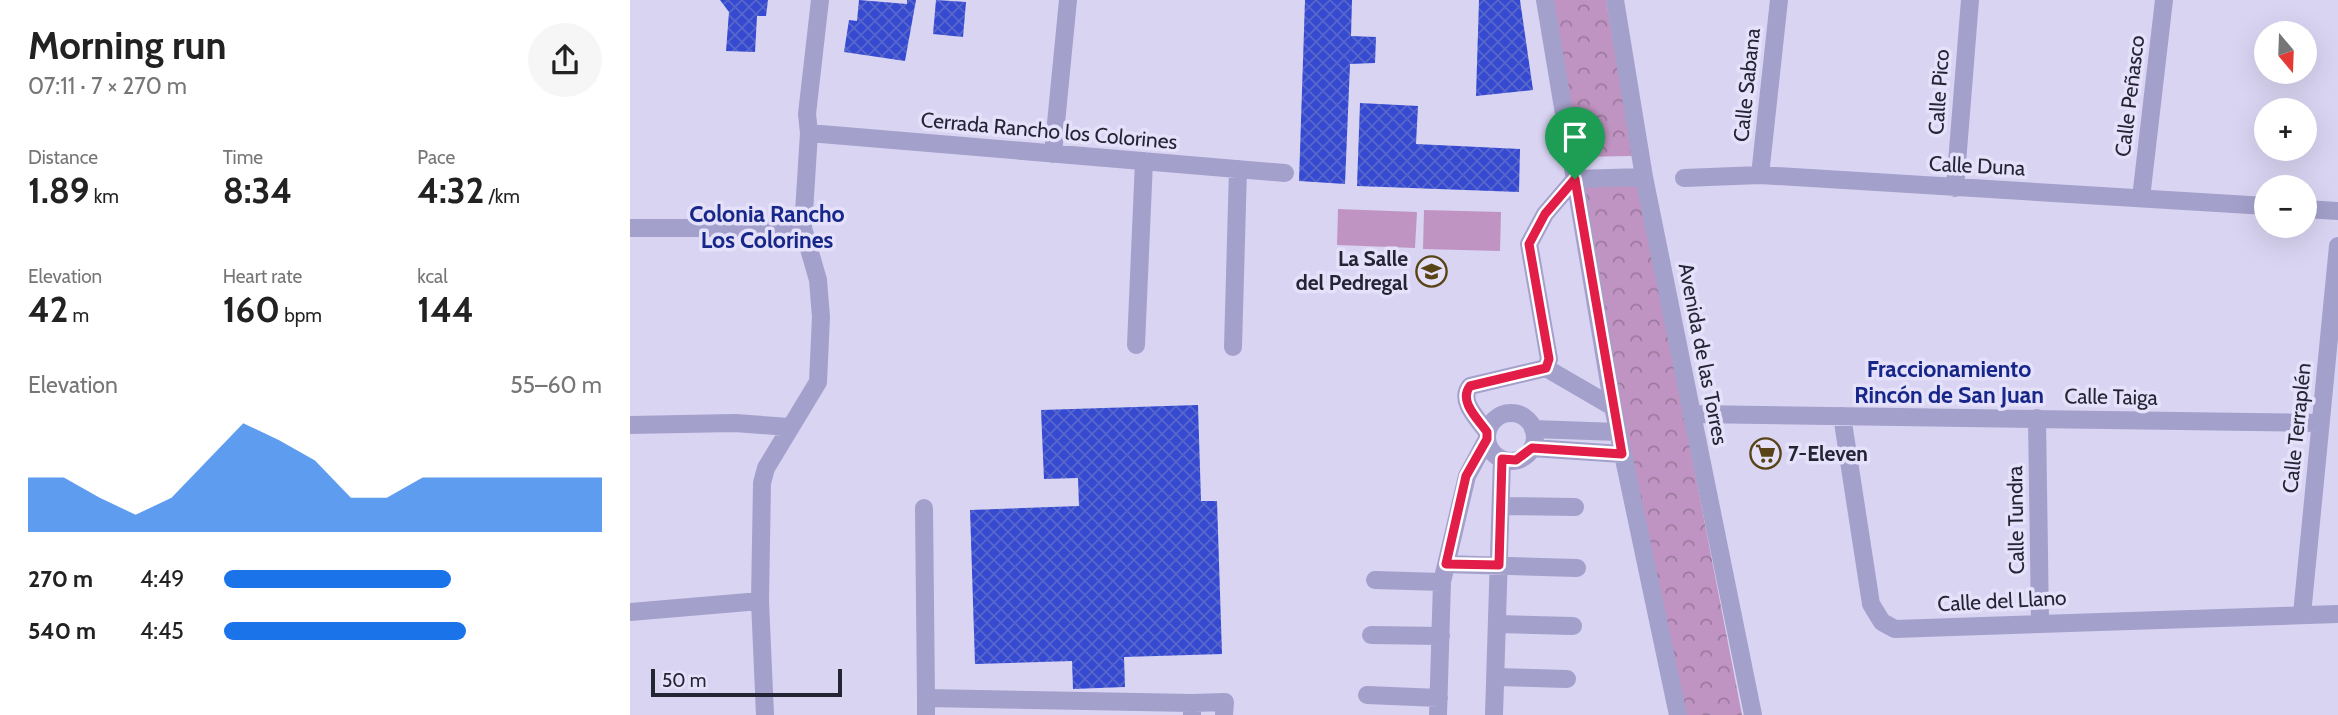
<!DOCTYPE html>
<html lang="en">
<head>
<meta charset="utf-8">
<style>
	:root { --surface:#fff; --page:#f6f6f6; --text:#222; --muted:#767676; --accent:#1a73e8 }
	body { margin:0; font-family:Cabin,sans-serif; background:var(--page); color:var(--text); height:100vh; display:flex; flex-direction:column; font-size:26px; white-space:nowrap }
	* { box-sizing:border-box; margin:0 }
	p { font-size:23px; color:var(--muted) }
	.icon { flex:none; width:38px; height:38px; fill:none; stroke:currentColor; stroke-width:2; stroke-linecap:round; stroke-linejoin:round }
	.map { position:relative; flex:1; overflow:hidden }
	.panel { display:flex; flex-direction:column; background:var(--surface); width:630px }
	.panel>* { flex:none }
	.needle { width:46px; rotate:161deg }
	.tools { position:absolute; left:1624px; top:21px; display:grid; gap:14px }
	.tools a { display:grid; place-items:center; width:63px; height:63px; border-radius:50%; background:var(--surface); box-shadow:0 7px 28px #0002; font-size:35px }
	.scale { position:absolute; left:21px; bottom:18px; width:191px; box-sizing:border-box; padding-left:7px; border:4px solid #242534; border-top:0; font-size:19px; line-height:24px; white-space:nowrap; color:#242534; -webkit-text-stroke:5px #e5e1fa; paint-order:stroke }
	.pin { position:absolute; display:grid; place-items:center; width:60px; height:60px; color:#fff; margin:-72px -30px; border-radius:50% 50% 50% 0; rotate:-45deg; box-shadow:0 0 7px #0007 }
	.pin .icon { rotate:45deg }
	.round { display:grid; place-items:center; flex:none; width:74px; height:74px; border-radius:37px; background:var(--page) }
	.overview { display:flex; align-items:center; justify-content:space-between; height:119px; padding:0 28px }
	h1 { font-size:38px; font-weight:800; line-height:52px }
	.figures { display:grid; grid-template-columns:repeat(3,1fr); gap:10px; height:119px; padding:7px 28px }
	.figures div { display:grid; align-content:center }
	.figures b { font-size:35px; font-weight:800 }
	.figures small { font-size:19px; font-weight:400 }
	.figures p { font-size:19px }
	.chart { height:196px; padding:14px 28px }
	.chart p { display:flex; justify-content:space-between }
	.chart svg { width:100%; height:126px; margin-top:7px; fill:var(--accent); opacity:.7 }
	ul { padding:0 28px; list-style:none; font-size:23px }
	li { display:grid; grid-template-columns:112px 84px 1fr; align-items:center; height:52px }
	li i { height:18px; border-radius:9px; background:var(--accent) }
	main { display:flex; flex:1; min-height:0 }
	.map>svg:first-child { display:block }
</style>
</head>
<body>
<main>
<section class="panel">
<div class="overview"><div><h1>Morning run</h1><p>07:11 · 7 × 270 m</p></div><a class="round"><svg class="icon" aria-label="share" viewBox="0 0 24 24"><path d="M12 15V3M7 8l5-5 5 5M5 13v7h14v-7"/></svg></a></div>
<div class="figures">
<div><p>Distance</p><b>1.89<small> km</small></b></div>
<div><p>Time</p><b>8:34</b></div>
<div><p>Pace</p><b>4:32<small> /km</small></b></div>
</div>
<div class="figures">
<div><p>Elevation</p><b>42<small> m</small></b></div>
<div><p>Heart rate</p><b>160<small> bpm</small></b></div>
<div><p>kcal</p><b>144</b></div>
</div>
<div class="chart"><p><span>Elevation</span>55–60 m</p>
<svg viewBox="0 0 160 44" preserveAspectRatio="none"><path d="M0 44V25L10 25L20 32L30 38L40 32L50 19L60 6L70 12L80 19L90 32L100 32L110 25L120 25L130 25L140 25L150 25L160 25V44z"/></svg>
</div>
<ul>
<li><b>270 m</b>4:49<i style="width:60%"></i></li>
<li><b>540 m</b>4:45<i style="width:64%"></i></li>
</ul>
</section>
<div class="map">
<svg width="1708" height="715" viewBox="0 0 1708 715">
	<defs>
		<pattern id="park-crowns" width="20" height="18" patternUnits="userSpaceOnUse" patternTransform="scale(1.75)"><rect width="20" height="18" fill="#c094c2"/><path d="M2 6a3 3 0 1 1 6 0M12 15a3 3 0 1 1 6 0" fill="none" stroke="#9c799e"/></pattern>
		<pattern id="building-cross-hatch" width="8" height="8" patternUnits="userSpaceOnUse" patternTransform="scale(1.75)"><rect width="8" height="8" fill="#354ad0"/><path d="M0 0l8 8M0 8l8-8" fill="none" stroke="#5767cc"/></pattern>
	</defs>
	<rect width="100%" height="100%" fill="#d9d4f2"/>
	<path fill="#c094c2" d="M708 209 787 212 785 248 707 245Z
		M794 210 871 212 870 251 793 249Z"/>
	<path fill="url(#park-crowns)" d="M920 0H976L1003 156 944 157Z
		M1008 178 1112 715H1054L1004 483 953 183Z"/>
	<path fill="url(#building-cross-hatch)" d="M90 0H138L136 16H127L125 52 96 51 99 12Z
		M229 0 277 4V0H286L275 61 214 52 219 20 227 21Z
		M306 0 336 2 333 37 303 34Z
		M675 0H722L721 36 746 37 745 63 720 64 715 184 669 181Z
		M849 0H890L903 90 846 96Z
		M730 103 788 106 786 144 890 149 889 192 727 186Z
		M568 405 571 501H587L592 654 494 657 495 687 443 689 442 661 345 664 340 510 449 506 448 478 414 479 411 410Z"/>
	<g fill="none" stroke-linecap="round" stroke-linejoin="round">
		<path stroke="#a3a0cb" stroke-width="18" d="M915 0 983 407 1048 715
			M985 0 1014 177 1123 715
			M179 133 655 173
			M423 154 438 0
			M1130 175 1149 0
			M1054 178 1130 175 1636 206
			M1325 188 1340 0
			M1511 198 1534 0
			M1675 209 1708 211
			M0 228H173
			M506 345 514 161
			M603 347 608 169
			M916 368 983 407
			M857 437a24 24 0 1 1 48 0a24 24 0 1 1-48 0Z
			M1061 414 1690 423
			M1212 416 1241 604 1252 622 1265 629 1708 614
			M1407 418 1410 622
			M0 425 105 423 159 427
			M903 429 988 432
			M857 432C848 419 828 401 840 386L916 368 919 359 899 244 915 214 945 179 1014 177
			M902 448 992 454
			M871 506 945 507
			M294 508 296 698
			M816 564 947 568
			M745 580 812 582
			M0 612 130 601
			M1672 614 1708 246
			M867 624 943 626
			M741 635 811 636
			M865 677 937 679
			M737 695 809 698
			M562 703 595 702 594 715
			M135 715 130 601 132 483 136 468 188 382 191 317 188 280 173 228 179 133 177 114 190 0
			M296 715V698L562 703V715
			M808 715 812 582 837 476 857 439
			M864 715 872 459"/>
	</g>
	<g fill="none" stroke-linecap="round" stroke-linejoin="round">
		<defs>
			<path id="route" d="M945 179 992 454 902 448 886 460 872 459 869 565 816 564 836 476 857 439V432C848 419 828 401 840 386L916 368 919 359 899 244 915 214Z"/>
		</defs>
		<use href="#route" stroke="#fff" stroke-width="14"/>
		<use href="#route" stroke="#e11d48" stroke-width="9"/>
	</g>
	<defs>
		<symbol id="school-ring" viewBox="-11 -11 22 22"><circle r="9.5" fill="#e5e1fa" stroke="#584417" stroke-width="1.5"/><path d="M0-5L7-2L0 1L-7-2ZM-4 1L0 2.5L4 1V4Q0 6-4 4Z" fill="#584417"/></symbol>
		<symbol id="supermarket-ring" viewBox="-11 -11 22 22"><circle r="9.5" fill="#e5e1fa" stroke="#584417" stroke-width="1.5"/><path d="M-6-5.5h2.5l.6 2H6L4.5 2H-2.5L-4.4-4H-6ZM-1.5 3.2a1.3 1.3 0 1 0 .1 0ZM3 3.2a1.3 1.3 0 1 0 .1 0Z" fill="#584417"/></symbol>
	</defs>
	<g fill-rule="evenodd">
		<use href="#school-ring" x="784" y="254" width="35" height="35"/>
		<use href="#supermarket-ring" x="1118" y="436" width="35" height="35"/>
	</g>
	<g text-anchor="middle" stroke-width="7" stroke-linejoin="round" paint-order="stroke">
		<g font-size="21" fill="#242534" stroke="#e5e1fa">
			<text transform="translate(1117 85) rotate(-84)" y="7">Calle Sabana</text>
			<text transform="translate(1309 92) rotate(-86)" y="7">Calle Pico</text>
			<text transform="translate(1500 96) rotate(-83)" y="7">Calle Peñasco</text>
			<text transform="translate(419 131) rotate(5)" y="7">Cerrada Rancho los Colorines</text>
			<text transform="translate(1347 166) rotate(3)" y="7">Calle Duna</text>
			<text transform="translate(1073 354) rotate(79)" y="7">Avenida de las Torres</text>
			<text transform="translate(1481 397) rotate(1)" y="7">Calle Taiga</text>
			<text transform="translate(1667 428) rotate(-84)" y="7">Calle Terraplén</text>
			<text transform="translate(1386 520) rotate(-91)" y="7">Calle Tundra</text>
			<text transform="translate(1372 601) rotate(-3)" y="7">Calle del Llano</text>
		</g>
		<g font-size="21" font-weight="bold" fill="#242534" stroke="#e5e1fa" text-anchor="end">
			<text x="778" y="266">La Salle<tspan x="778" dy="24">del Pedregal</tspan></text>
			<text x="1158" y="461" text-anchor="start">7-Eleven</text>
		</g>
		<g font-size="23" font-weight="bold" fill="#172789" stroke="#e5e1fa">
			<text x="137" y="222">Colonia Rancho<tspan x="137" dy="26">Los Colorines</tspan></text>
			<text x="1319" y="377">Fraccionamiento<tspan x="1319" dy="26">Rincón de San Juan</tspan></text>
		</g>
	</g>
</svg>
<div class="tools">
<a><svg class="needle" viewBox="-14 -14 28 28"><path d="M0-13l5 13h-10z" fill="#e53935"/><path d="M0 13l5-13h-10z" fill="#767676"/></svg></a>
<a>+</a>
<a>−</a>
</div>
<div class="scale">50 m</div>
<div class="pin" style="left:945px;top:179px;background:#1e9e55"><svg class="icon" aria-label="arrive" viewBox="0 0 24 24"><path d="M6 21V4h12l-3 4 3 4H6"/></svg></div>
</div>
</main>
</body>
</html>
